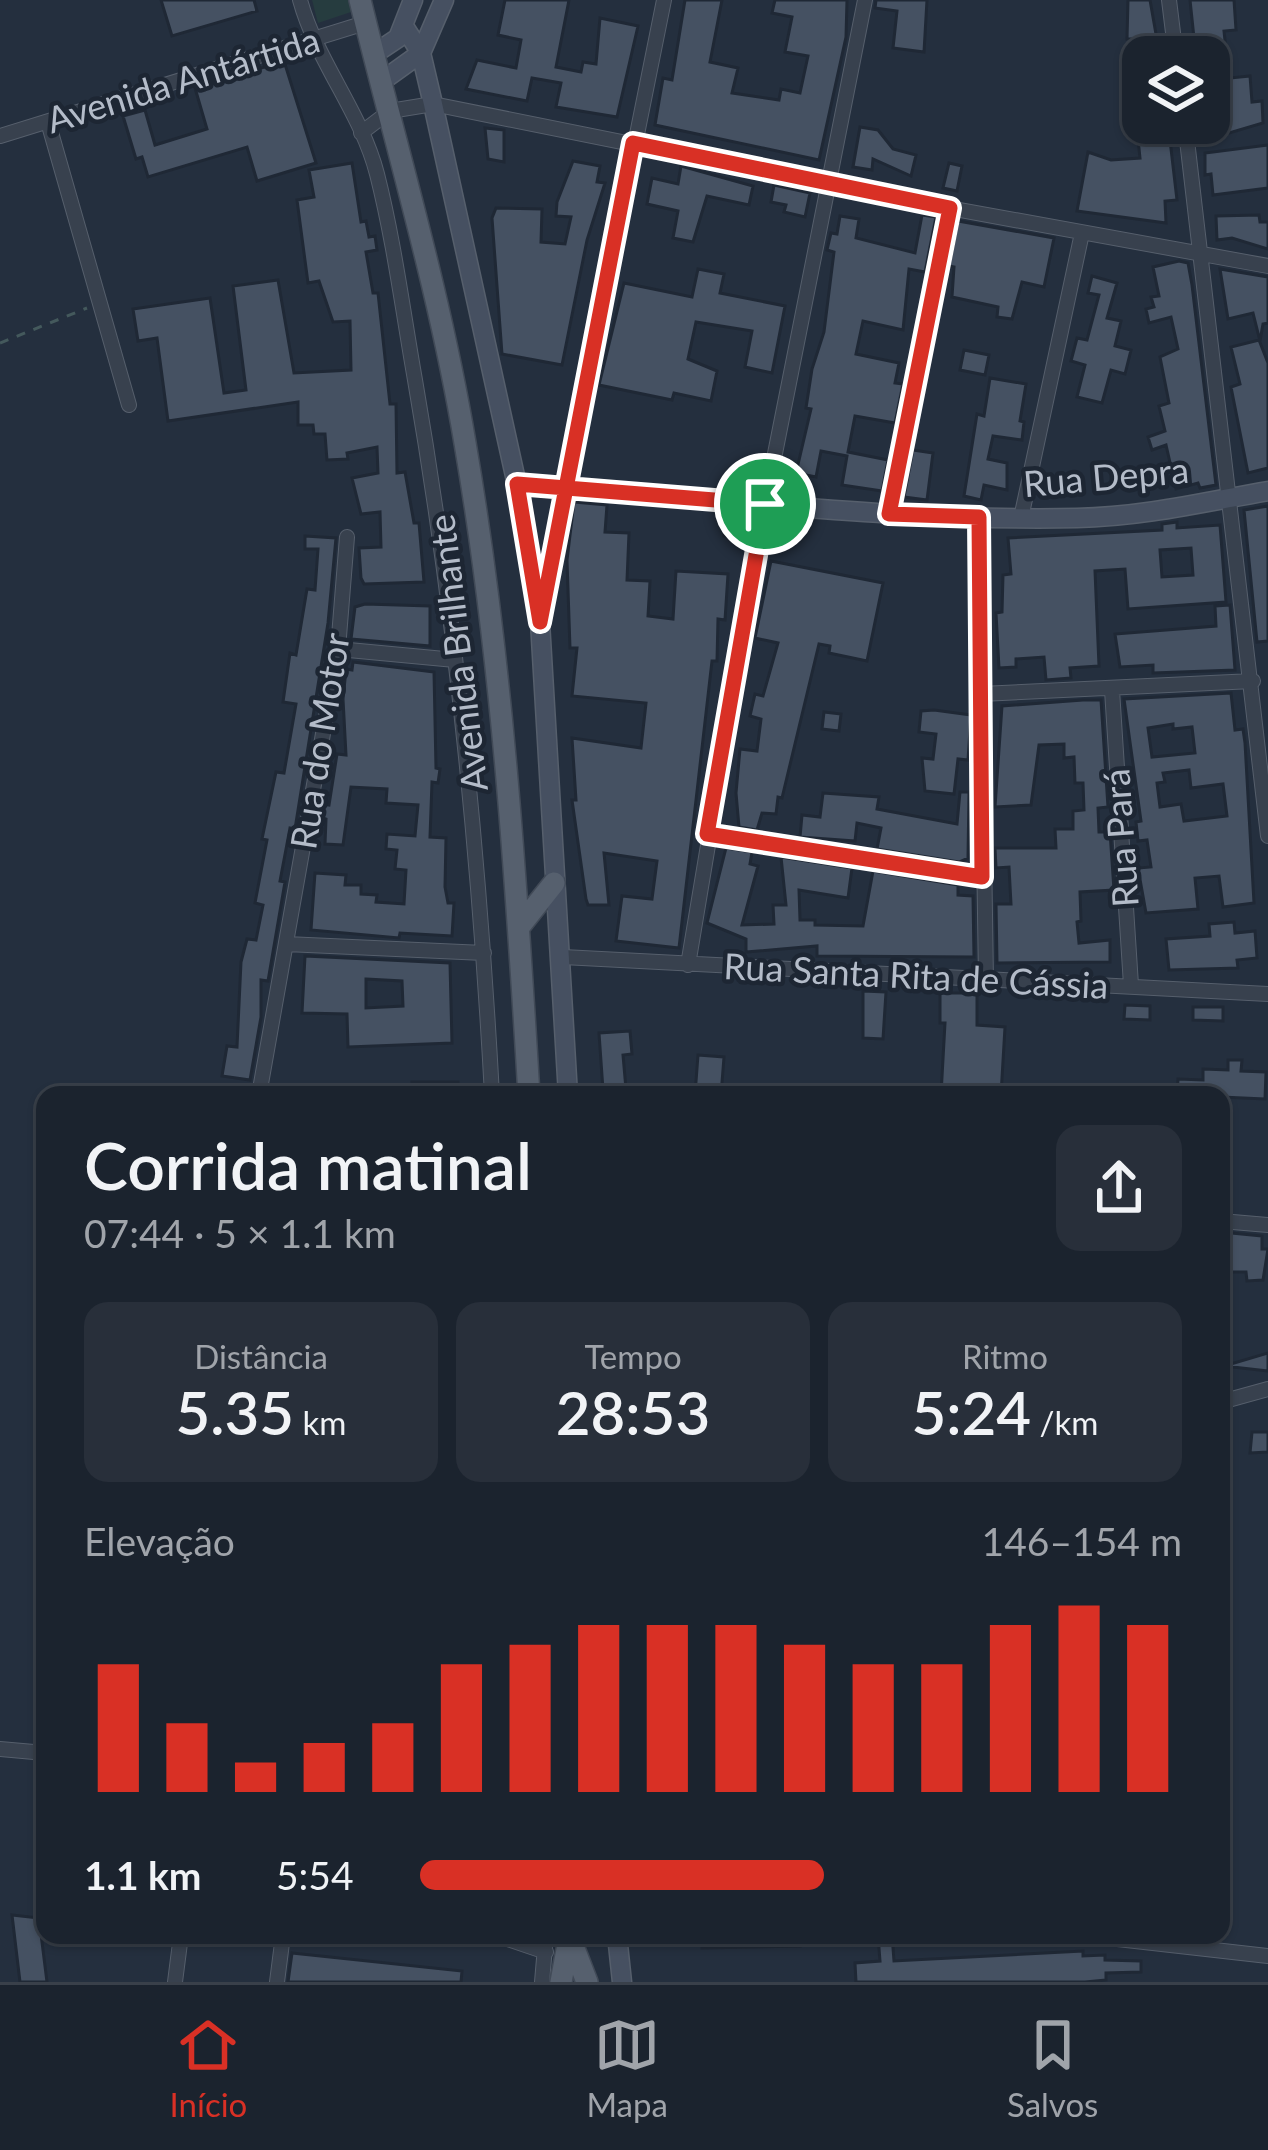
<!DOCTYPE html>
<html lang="pt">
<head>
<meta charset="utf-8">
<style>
	:root { --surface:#1b232e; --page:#282f3a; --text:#f1f3f6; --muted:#a0a4aa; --line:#39404a; --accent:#d93025 }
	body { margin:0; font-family:Lato,sans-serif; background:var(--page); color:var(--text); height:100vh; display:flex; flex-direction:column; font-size:45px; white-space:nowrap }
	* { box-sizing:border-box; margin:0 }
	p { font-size:39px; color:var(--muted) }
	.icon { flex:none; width:66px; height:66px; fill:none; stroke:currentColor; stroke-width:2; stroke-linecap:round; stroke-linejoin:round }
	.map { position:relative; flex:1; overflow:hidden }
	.details { position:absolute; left:36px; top:1086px; width:1194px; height:858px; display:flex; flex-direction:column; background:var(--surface); border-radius:24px; box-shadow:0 3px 9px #0004,0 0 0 3px var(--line) }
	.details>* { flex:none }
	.tools { position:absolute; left:1122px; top:36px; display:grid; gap:24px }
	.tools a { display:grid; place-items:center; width:108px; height:108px; border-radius:24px; background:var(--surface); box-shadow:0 3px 9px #0004,0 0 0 3px var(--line); font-size:60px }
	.pin { position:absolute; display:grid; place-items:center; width:102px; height:102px; color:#fff; margin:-51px; border:6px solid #fff; border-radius:50%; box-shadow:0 3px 12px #0007 }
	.round { display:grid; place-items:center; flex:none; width:126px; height:126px; border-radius:24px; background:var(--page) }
	.summary { display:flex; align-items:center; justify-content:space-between; height:204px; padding:0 48px }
	h1 { font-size:66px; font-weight:600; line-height:90px }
	.metrics { display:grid; grid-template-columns:repeat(3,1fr); gap:18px; height:204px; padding:12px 48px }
	.metrics div { display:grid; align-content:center; border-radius:24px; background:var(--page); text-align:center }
	.metrics b { font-size:60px; font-weight:600 }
	.metrics small { font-size:33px; font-weight:400 }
	.metrics p { font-size:33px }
	.chart { height:336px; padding:24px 48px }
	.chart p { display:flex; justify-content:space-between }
	.chart svg { width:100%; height:216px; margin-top:12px; stroke:var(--accent); stroke-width:6 }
	ul { padding:0 48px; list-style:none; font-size:39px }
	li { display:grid; grid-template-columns:192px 144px 1fr; align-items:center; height:90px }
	li i { height:30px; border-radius:15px; background:var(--accent) }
	.menu { display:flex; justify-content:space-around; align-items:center; height:168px; border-top:3px solid var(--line); background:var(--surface); font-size:33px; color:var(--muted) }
	.menu a { display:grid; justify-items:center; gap:6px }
	.menu .on { color:var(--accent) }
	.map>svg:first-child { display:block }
</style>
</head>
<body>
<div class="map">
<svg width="1268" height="1982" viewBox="0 0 1268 1982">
	<rect width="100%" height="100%" fill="#242f3e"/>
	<path fill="#263c3f" d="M312 0H348L351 12 318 23Z"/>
	<path fill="#455162" stroke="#1f2835" stroke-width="3" fill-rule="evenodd" d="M161 0H254L257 11 172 36Z
		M505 0H569L556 67 581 72 583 62 596 64 600 18 638 26 617 117 556 107 561 83 532 78 527 101 466 89 477 60 516 68 521 40 498 35Z
		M685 0H722L710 62 738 68 732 93 779 100 781 89 800 93 808 56 785 52 792 17 772 13 775 0H847L846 37 819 160 655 125 663 78 672 80Z
		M876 0H927L924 52 893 48 897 11 875 8Z
		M1128 0H1150L1160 57H1141L1140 39H1127Z
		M1190 0H1234L1236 30 1224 31 1228 69 1231 78 1250 76 1252 102 1262 101 1263 123 1209 139V57H1196Z
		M284 61 316 163 257 181 247 147 148 177 142 157 136 159 123 116 145 110 155 145 207 129 195 88Z
		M1143 63V123H1168L1177 200 1165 201 1166 223 1077 211 1088 152 1111 160 1140 158 1137 129 1130 130 1123 113 1124 91 1126 64Z
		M860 127 878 130 893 149 916 155 911 176 873 159 872 170 853 167Z
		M485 128 504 130V162L488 159Z
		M1268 145V188L1213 195 1211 174 1205 175V153Z
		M573 161 600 166 597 182 605 183 587 240 562 365 502 354 492 218 496 208 542 209 541 242 565 244 571 217 556 216 557 202Z
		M352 163 361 222 366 221 369 237 375 236 377 250 366 252 373 293H378L390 404H396L397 473 405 472 414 523H419L424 582 364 584 361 578 359 548 381 547 380 512 361 514 352 478 378 473 377 447 347 453 348 459 327 460 325 434H314L313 425H298V402L168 421 157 338 138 341 133 309 210 298 224 393 246 390 233 286 278 280 294 373 351 370 350 321 333 322 319 281 308 283 297 200 314 197 309 170Z
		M949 163 962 166 957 191 943 188Z
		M681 166 753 186 749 205 707 196 693 242 673 238 678 211 647 204 652 178 678 184Z
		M774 185 810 193 805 217 784 212 786 205 771 202Z
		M922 215 936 217 925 272 909 269 903 330 863 321 856 354 899 363 895 383 903 384 895 423 855 416 848 452 888 460 882 491 842 485 847 456 821 451 816 477 796 473 811 409 806 408 812 369 824 332 834 252 827 250 831 233 837 234 840 216 859 219 856 238 915 253Z
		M1259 215 1260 222H1268V249L1232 238 1217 240 1216 216Z
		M958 221 1054 238 1044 287 1022 282 1012 319 997 317 998 307 952 297 954 267 949 266Z
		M1179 261 1188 263 1192 285 1216 485 1200 488 1198 483 1176 489 1166 445 1152 450 1148 437 1165 431 1159 406 1169 403 1160 357 1178 349 1171 317 1149 323 1146 309 1154 307 1151 297 1159 296 1153 267Z
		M698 269 724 274 720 293 785 306 772 373 745 367 752 331 696 322 688 359 717 371 711 401 674 393 672 400 599 385 624 283 692 297Z
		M1220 269 1268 277V323L1263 324 1260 341 1253 313 1228 319Z
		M1092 276 1117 283 1107 318 1121 321 1115 346 1131 350 1125 374 1111 370 1102 403 1077 397 1085 365 1071 361 1077 338 1087 340 1099 295 1088 293Z
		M1259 340 1268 363V468L1248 473 1231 387 1240 384 1231 347Z
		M964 350 989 355 985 375 960 370Z
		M990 378 1026 384 1020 421 1024 422 1022 440 993 436 988 459 1007 463V490L984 485 981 500 964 496 977 414 984 416Z
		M913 450 933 453 927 500 904 497Z
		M574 502 607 505 605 532 629 533 627 580 650 581 648 616 673 619 676 571 728 574 725 620 718 619 717 661H712L679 948 616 941 622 896 652 899 657 861 604 853 609 905H588L586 899 572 800H576L572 738 641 748 646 703 572 696 577 648H570L567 560Z
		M1268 506V641L1257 642 1244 510Z
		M724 516H740V536H724Z
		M1177 522V528L1220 525 1226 602 1128 609 1125 569 1095 571 1099 666 1070 668 1071 678 1046 680 1044 657 1016 659V667L999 668 996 613 1002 612 1003 575 1011 574 1008 538 1162 530V524ZM1191 548 1193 575 1162 577 1160 550Z
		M305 536 336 538 328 623 295 829 290 828 280 881 285 882 268 981 261 980V1017L250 1080 222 1076 227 1046 237 1047 241 962 247 939 256 940 263 905 255 903 267 840 262 839 276 772 284 773 296 704 283 702 290 653 296 655 307 589 315 590 318 549H305Z
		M771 561 883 583 867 661 829 653 830 646 819 644 782 798 778 797 776 814 762 813 757 830 739 827 736 793 740 749 757 751 761 719 750 716 755 694 763 696 778 643 755 638Z
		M365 604 430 606V646L351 639 355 607Z
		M1230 605 1235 670 1153 673V665L1120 667 1115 634 1216 626 1215 606Z
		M353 662 434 672 436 768 440 769 438 783 432 782 430 837 446 838 445 887 448 903H454L452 936 400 933 399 938 311 930 315 873 346 875 345 885H361V894L377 895 376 902 404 904 406 870 395 869 397 850 386 849 387 834 415 836 418 805 386 803 387 789 351 787 343 845 325 844 326 819 320 817 322 804 329 805 337 754 346 755 343 699 346 669 352 670Z
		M1231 693 1235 730 1243 729 1245 743 1254 903 1223 907 1219 876 1195 878 1198 909 1146 913 1138 868 1151 867 1147 840 1138 841 1136 822 1141 821 1124 699ZM1173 724V729L1192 727 1195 753 1152 757 1148 728ZM1189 770 1191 788 1223 784 1227 816 1184 821 1181 804 1160 807 1157 783 1165 782 1163 773Z
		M1083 700H1101L1108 807 1098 808 1099 832H1110L1114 890 1080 892 1081 921 1077 922 1079 943 1110 940V962L997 963 996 904H1011L1009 867 996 868 995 848H1056L1055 829H1073V811L1084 810 1083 783H1075L1074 757 1064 758V744L1039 745 1031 805 995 807 1002 706Z
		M934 710 971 715 968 760 958 759 954 794 925 791 922 758 933 759 936 734 919 732 921 711Z
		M824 712 841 714 839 731 822 729Z
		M960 792H969L968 858 959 862 877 849 881 828 857 823 855 841 800 837 802 815 820 817 823 793 879 797 877 809 957 824Z
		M726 848 752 852 750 864 758 866 742 925 774 924 773 905H786L781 857 852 868 848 898 799 890 800 920H815V925L863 926 873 871 958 885V895L973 896 974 957 817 956V946L746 952V939L707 923Z
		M1234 922 1235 933 1255 931 1257 958 1237 960 1238 968 1169 970 1166 939 1210 936 1209 924Z
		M305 956 450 963 452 1043 348 1047 347 1014 302 1013ZM366 979 402 981 403 1006 366 1008Z
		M863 991 886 992 883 1039 863 1038Z
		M940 993H977V1025L1005 1027 1001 1095H941L945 1023H940Z
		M1125 1005 1150 1006V1020L1124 1019Z
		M1193 1007H1223V1021L1193 1020Z
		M630 1031 632 1054 623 1055 626 1089 603 1090 599 1033Z
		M698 1055 724 1057 721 1095H695Z
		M1228 1060H1242L1241 1071 1266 1072 1265 1099 1177 1095 1178 1079 1203 1080V1069L1228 1070Z
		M412 1082H458V1095H413Z
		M1221 1232 1262 1236V1249H1268L1263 1280 1247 1281 1246 1272H1221Z
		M1268 1353V1371L1224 1366Z
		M1252 1432H1268V1452L1250 1453Z
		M12 1915 39 1918 47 1982H20Z
		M702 1935H799L800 1946 702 1948Z
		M878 1935H892L894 1961 1083 1951V1956L1105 1955V1960L1141 1961V1972L1106 1973V1980L1085 1982H856L855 1963 880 1961Z
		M292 1953 462 1971 461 1982H288Z"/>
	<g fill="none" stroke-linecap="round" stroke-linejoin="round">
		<defs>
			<path id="street" d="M300 0C317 62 361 112 377 174 394 241 403 312 415 380 456 617 479 855 492 1095
				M1169 0 1176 57
				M48 122 129 405
				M1185 123 1268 836
				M361 133 390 111 433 104 949 208 1268 266
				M0 136 365 23
				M889 514 949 208
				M979 517 986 980
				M1021 518 1082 233
				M542 607 664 0
				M338 649 455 660
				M1112 690 1131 985
				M981 694 1253 681
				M708 834 982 877
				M286 944 484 953
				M563 957 1268 994
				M688 965 765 504 865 0
				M259 1095 338 649 347 537
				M1221 1221 1268 1225
				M1221 1402 1268 1389
				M0 1749 45 1753
				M496 1935 546 1952
				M1082 1935 1268 1956
				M175 1982 181 1935
				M277 1982 283 1935
				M542 1982 546 1935"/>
			<path id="secondary" d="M405 28 421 53 433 104 517 485 540 622 568 1095
				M374 54 398 38 413 0
				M382 81 421 53 444 0
				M517 485C703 496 890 522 1077 518 1141 517 1205 502 1268 491
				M617 1935 622 1982"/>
			<path id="primary" d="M360 0C396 147 440 293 465 443 502 658 516 877 529 1095
				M519 927 554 883
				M570 1938 587 1982
				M561 1982 569 1939"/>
		</defs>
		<use href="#street" stroke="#565f6c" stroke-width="16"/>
		<use href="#secondary" stroke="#565f6c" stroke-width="21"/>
		<use href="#primary" stroke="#414a57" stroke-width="24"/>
		<path stroke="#44595c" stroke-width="3" stroke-dasharray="9 9" stroke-linecap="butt" d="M0 343 87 308"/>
		<use href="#street" stroke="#38414e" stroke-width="14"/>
		<use href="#secondary" stroke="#465061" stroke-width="18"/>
		<use href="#primary" stroke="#56606e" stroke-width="21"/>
	</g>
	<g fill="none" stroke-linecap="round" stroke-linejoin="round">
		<defs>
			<path id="route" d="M765 504 517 484 540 622 633 143 950 208 889 514 979 517 982 877 707 834 765 504"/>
		</defs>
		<use href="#route" stroke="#fff" stroke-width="24"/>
		<use href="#route" stroke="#d93025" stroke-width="15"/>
	</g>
	<g text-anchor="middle" stroke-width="9" stroke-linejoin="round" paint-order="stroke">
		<g font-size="36" fill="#b4bcc9" stroke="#1d2633">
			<text transform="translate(183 80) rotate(-17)" y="13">Avenida Antártida</text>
			<text transform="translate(1106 477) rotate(-5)" y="13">Rua Depra</text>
			<text transform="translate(458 653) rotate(-97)" y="13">Avenida Brilhante</text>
			<text transform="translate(320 741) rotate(-81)" y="13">Rua do Motor</text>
			<text transform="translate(1121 838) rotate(-94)" y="13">Rua Pará</text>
			<text transform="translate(916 976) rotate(3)" y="13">Rua Santa Rita de Cássia</text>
		</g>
	</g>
</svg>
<div class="tools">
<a><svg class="icon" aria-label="layers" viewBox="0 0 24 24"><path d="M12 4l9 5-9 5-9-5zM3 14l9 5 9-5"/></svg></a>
</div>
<div class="pin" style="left:765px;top:504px;background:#1e9e55"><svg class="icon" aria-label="arrive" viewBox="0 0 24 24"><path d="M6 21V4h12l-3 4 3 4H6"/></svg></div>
<section class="details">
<div class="summary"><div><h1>Corrida matinal</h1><p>07:44 · 5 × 1.1 km</p></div><a class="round"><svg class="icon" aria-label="share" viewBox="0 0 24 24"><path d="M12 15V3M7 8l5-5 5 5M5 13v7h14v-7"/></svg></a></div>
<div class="metrics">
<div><p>Distância</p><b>5.35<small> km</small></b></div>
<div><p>Tempo</p><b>28:53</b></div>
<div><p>Ritmo</p><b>5:24<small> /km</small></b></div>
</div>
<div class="chart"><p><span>Elevação</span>146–154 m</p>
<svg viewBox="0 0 160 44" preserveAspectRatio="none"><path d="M5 44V18M15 44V30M25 44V38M35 44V34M45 44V30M55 44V18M65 44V14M75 44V10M85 44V10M95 44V10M105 44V14M115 44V18M125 44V18M135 44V10M145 44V6M155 44V10"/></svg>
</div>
<ul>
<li><b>1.1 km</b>5:54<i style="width:53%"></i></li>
</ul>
</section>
</div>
<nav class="menu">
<a class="on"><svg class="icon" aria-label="home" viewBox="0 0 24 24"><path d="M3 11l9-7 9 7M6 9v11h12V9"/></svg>Início</a>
<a><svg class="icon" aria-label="map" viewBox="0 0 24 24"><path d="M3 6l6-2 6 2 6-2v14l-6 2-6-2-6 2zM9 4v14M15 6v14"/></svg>Mapa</a>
<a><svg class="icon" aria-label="saved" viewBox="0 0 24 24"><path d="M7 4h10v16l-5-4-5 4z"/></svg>Salvos</a>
</nav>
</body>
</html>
